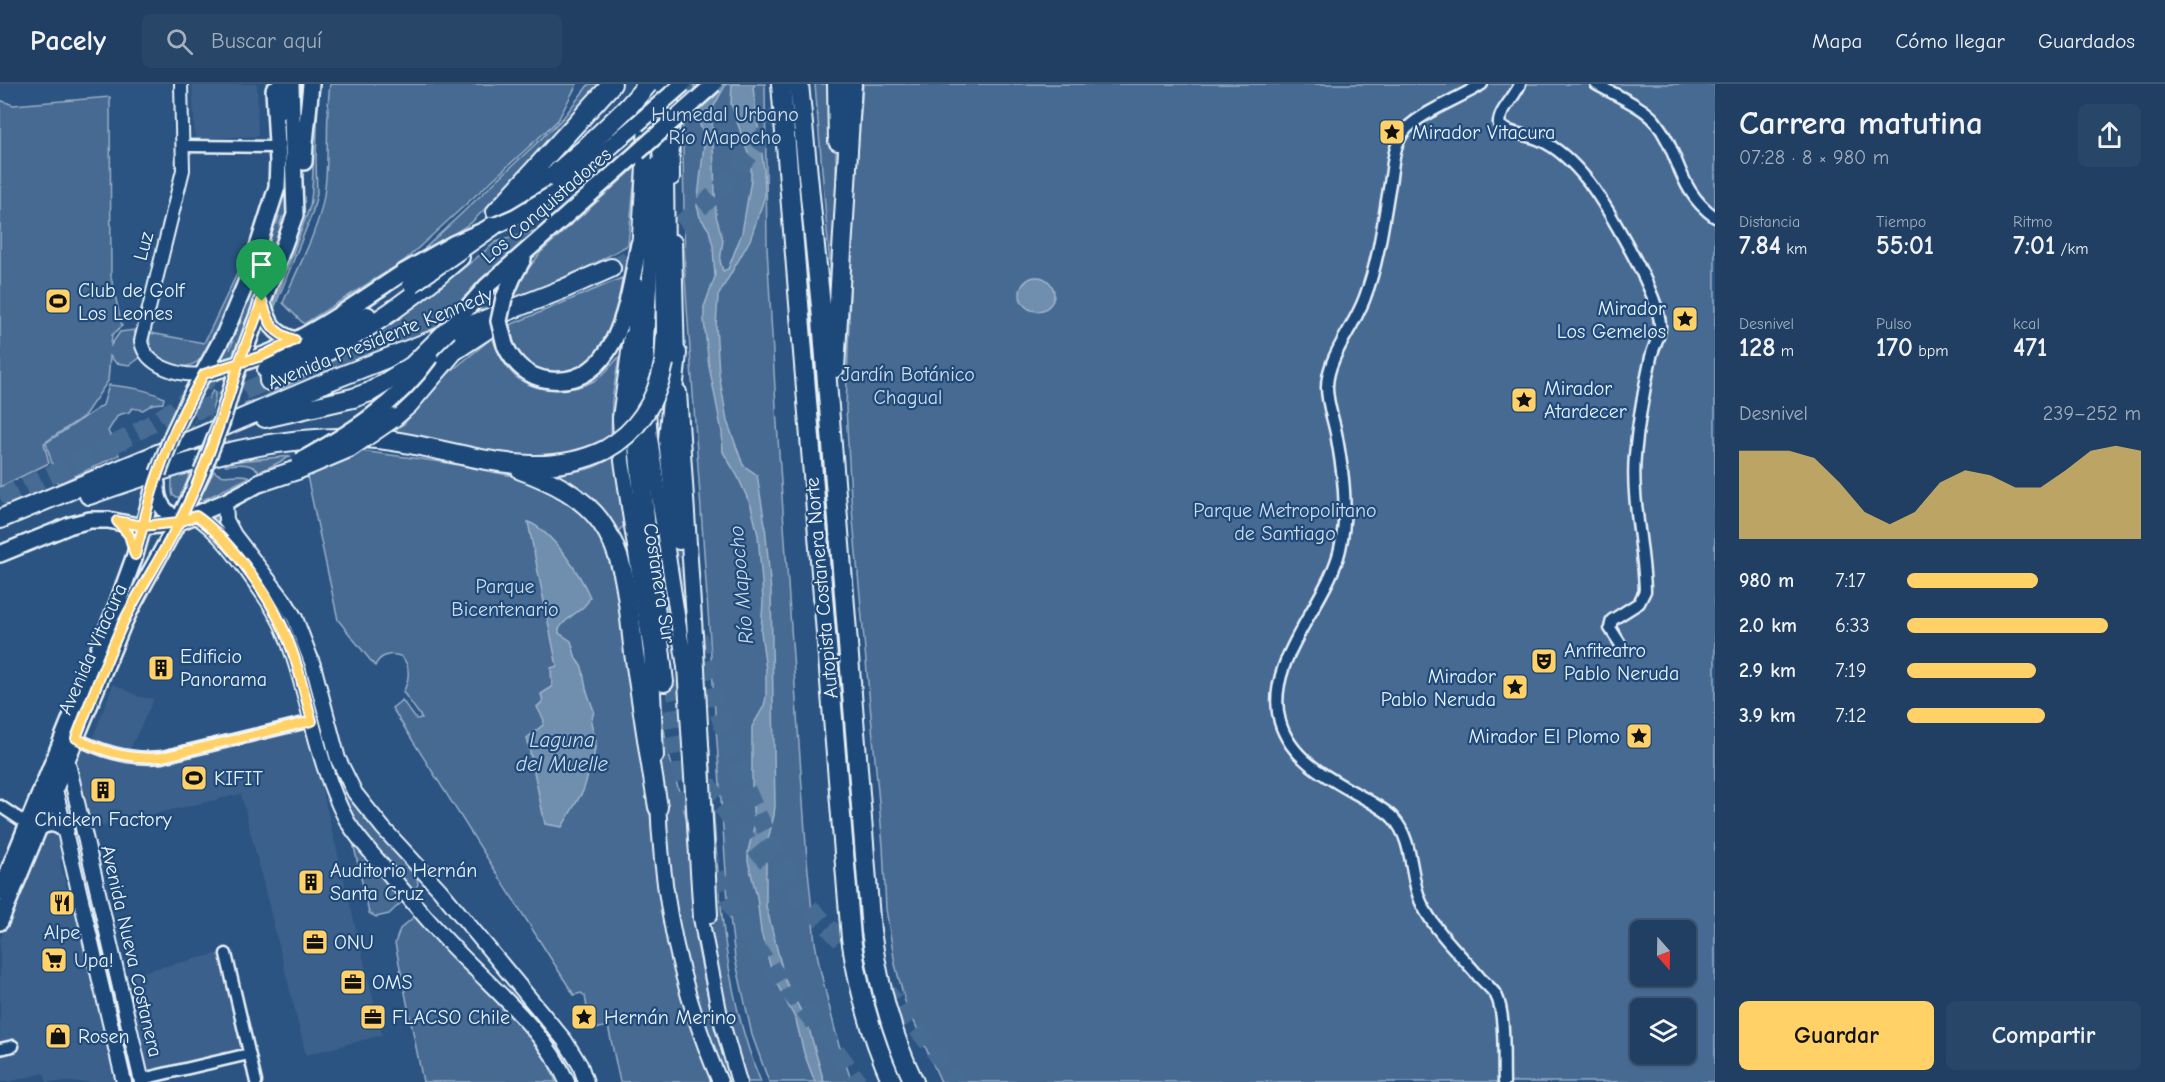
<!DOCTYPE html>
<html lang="es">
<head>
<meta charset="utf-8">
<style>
	:root { --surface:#203f62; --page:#284668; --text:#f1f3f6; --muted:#a2afbe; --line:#3d5877; --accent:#ffd166 }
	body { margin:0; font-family:"Comic Neue",sans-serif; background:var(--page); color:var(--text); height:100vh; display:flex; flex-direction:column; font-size:22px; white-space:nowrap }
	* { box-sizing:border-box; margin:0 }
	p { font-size:20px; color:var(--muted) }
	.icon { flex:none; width:33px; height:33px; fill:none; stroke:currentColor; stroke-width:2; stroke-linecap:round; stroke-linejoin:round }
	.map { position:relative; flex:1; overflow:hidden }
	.panel { display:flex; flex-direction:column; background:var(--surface); width:450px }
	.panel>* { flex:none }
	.needle { width:39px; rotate:160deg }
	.controls { position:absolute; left:1630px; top:836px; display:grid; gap:12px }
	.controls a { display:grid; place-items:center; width:66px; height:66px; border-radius:9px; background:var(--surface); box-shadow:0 2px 4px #0004,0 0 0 2px var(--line); font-size:30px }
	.pin { position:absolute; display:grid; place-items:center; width:51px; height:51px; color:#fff; margin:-62px -26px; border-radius:50% 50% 50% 0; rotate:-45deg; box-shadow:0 0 6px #0007 }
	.pin .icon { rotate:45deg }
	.round { display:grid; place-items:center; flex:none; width:63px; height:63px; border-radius:9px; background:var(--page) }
	.head { display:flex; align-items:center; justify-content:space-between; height:102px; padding:0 24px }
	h1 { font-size:33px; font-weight:700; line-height:45px }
	.metrics { display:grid; grid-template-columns:repeat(3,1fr); gap:9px; height:102px; padding:6px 24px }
	.metrics div { display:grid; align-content:center }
	.metrics b { font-size:26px; font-weight:700 }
	.metrics small { font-size:16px; font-weight:400 }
	.metrics p { font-size:16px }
	.chart { height:168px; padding:12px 24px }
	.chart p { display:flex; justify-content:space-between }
	.chart svg { width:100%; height:108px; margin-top:6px; fill:var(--accent); opacity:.7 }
	.button { display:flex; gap:12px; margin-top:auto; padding:12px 24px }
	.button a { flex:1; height:69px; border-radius:9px; background:var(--accent); color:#111; font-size:24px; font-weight:700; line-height:69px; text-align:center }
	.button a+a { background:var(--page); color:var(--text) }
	ul { padding:0 24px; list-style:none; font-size:20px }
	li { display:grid; grid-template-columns:96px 72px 1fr; align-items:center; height:45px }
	li i { height:15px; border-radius:8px; background:var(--accent) }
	header { display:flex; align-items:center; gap:36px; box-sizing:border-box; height:84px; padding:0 30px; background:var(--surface); border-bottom:2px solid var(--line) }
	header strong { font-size:28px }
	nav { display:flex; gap:33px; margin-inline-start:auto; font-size:21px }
	.search { width:420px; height:54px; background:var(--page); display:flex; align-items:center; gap:15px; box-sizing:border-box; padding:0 21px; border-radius:9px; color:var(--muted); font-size:22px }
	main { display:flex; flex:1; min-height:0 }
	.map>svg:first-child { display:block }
</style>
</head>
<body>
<header>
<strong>Pacely</strong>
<div class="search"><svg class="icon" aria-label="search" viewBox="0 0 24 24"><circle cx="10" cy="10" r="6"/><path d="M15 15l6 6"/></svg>Buscar aquí</div>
<nav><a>Mapa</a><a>Cómo llegar</a><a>Guardados</a></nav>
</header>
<main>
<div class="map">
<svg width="1715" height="998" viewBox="0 0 1715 998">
	<rect width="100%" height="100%" fill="#2b5482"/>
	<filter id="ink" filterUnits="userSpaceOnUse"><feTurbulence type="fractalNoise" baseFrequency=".0167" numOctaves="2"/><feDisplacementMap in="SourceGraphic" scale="12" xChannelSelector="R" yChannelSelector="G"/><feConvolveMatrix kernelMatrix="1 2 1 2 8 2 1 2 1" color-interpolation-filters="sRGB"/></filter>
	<g filter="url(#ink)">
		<path fill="#3a608b" d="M192 0H257L258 52 195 55Z
			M113 600 140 613 154 615 128 669 92 656Z
			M307 644 382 951 306 971 241 710 90 745 77 681 79 669 84 663 122 678H144L292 646Z
			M59 746 66 769 60 778 73 829 79 828 119 998H47L44 989 9 998H0V856L43 748Z
			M220 869 241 965 237 970 153 988 148 986 125 892Z"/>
		<path fill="#476b93" stroke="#98aec6" stroke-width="1.5" fill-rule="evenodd" d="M330 0H577L558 36 404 177 304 240 283 219C297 185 319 146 324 111 330 74 325 37 330 0Z
			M589 0H603L548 61 471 139 426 167 425 164 563 34Z
			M682 0H765L767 163 777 340 807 776 815 859 820 885 838 958 852 998H769L752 951 735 874 728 817 685 194Z
			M815 0H835L837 153 831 195Z
			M863 0H1715V998H941L905 917 895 880 886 825 883 762 851 414 846 324 852 151ZM1641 846H1686V891H1641ZM1641 924H1686V969H1641Z
			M110 13 111 193 122 242 112 251 111 261 120 248 134 246 141 273 130 281 116 279 110 272 108 297 84 332 44 359 49 379 0 403V16L13 21Z
			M318 15 316 76 317 110 312 130 274 225 278 236 275 242 272 230 273 223 310 122C316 87 310 50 318 15Z
			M636 83 628 161 592 181 508 218V212L541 168Z
			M290 98 285 124 269 175 238 257 233 270 227 273 269 164Z
			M537 146 463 214 430 251 243 329 245 320 275 308 322 284 415 221 454 192 496 158Z
			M245 173 247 174C241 196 218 261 201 275 189 285 174 285 162 277 151 269 148 262 150 249L204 259Z
			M622 194C620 215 621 238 609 257 593 283 551 300 526 278 515 269 509 256 505 243Z
			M492 254C499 270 506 286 520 296 540 310 576 307 596 296 604 291 612 280 619 273L612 316 611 354 601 362 535 376 389 350 404 340 444 293Z
			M109 301C129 303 147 305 164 314L163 319 153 320 143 326 132 324 129 328 118 331 108 347 119 371 58 400 46 359 103 321Z
			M213 306 215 309V316L181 414 173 412C165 381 198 335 213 306Z
			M361 367 442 378 524 394 548 402 599 443 626 528 661 821 673 871 713 998H620L608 942 591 946 585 912 581 909 574 911 392 624 402 616 416 635 422 634 403 608C409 597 412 580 400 572 390 568 379 572 375 582L338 536 307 392Z
			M618 370 628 438 617 448 556 394C564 386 578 388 588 385 599 382 608 376 618 370Z
			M291 372 260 388C249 378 239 380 225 381L227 378Z
			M214 387C223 397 238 387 250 393L203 416 200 414Z
			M218 434 283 530 299 563 320 624 377 747 417 794 418 800 415 806H412L409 803 373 761 351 731 339 703 298 565 247 479 213 435Z
			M701 544C706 607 710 671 714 735 720 823 726 915 761 998H743L709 866 692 554Z
			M658 603 667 664 686 733 697 860 715 947 733 998H726C704 945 683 889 674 832 663 756 660 680 658 603Z
			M352 754 405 815 389 830 376 833 369 829Z
			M415 832 527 950 548 979 556 998H423L395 859 400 845Z"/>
		<path fill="#708ead" stroke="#a0b6cb" stroke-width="1.5" d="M694 0H726L714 22 712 36 716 132 723 156 720 177 723 187 728 185 742 149 751 96V78L731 20 732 0H755L753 4 764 86 765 112 750 156 718 212 716 242 719 290 727 337 743 381 757 391 758 397 765 441 771 509 775 721 774 731 766 764V822L785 896 808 941 824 998H815L804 969 796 936 773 892 761 848 757 813 748 777V767L754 743 752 703V643L764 622 766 613V586L761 548 763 518 762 498 758 451 751 422 737 391 723 368 722 348 709 282 704 236V223L715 193 713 162 709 146 700 133 697 122 705 53 697 34Z
			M1020 210a17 17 0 1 1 34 0a17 17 0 1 1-34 0Z
			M528 438C552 447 580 490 590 513 586 526 567 531 559 545V549L571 557 576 575 582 583 586 605 594 627 591 638 596 658 593 676 583 707 562 743 545 740 527 654 543 641 544 636 537 623 543 617 541 610 552 603 551 584 557 582Z"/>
		<path fill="#2b5482" d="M207 326H210L211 330 187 387 174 388 197 332Z"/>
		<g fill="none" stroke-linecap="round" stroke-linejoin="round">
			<path stroke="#476c94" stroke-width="18" stroke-dasharray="18 9" stroke-linecap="butt" d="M611 184C691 142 740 93 787 16
				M169 338 269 297
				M113 361C141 346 169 331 193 310 236 272 270 198 279 142 285 103 284 63 284 24
				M0 414 124 357
				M679 456 688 504
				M698 551C717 635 746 720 792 793
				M673 597C679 625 684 654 697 680 726 739 774 786 819 833 868 885 916 939 957 998
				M669 626 678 678 694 737
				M704 765C721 802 738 837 761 870 792 914 829 953 858 998"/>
			<defs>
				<path id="minor" d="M1482 0C1461 14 1416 30 1403 49 1392 65 1393 86 1389 105 1383 140 1378 179 1365 213 1355 242 1327 273 1327 303 1327 319 1333 334 1336 349 1343 387 1349 427 1340 465 1328 519 1263 578 1280 638 1292 679 1335 697 1369 717 1377 722 1387 727 1393 734 1416 759 1408 798 1425 826 1439 851 1462 872 1480 894 1485 899 1492 905 1496 911 1506 929 1503 977 1504 998
					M1520 0C1515 13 1498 28 1499 40 1507 51 1528 50 1540 56 1558 64 1576 82 1588 97 1606 121 1662 215 1660 243 1660 253 1653 263 1651 273 1644 305 1638 339 1635 371 1631 416 1644 462 1645 507L1639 519 1612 536 1610 544 1621 561
					M1596 0C1613 10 1643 22 1655 37 1681 70 1676 105 1715 133
					M183 62 277 63
					M76 654C104 669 131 676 162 673L312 637
					M0 722 27 740
					M226 870 256 998
					M0 965 13 962
					M142 995 249 970"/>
				<path id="tertiary" d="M181 0 183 86 141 257C145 283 181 293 204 290"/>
				<path id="secondary" d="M671 0 672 94
					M656 81 646 256 647 312 650 354 685 583 701 834 720 932 739 998
					M674 158 677 277
					M639 169 645 66 647 0
					M631 253 620 334 622 377 651 567 656 672
					M679 308 696 566 710 831
					M225 418 226 436 234 451 286 519 295 534 313 581 338 675 355 709 383 744 440 806 565 957 580 981 586 998
					M196 432C217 446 233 467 248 488 260 505 273 522 282 541 309 604 314 675 346 735 356 753 372 769 385 785 414 820 443 855 476 886 510 920 548 954 567 998
					M67 675 142 998
					M54 701 124 998
					M658 715C661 813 681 908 720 998"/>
				<path id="primary" d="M304 78 305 59 311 0
					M555 109 637 40
					M504 214 513 193 523 175
					M262 217C269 239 272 249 295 256
					M448 246 487 202 638 68
					M505 261C513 279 528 294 550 296 620 303 629 209 639 160
					M204 290C229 283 254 276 278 265 323 244 363 215 404 188
					M235 293 295 131 291 0
					M192 310 225 249 248 194 277 103 278 78 274 6
					M157 399C156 419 164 427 179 438
					M0 470 71 441 90 436H108L143 443 179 438 225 418 270 394
					M37 746C46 737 57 738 66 747
					M0 808 118 518 135 471 158 389
					M0 838 123 540C148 489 179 441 202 388"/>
				<path id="motorway" d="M282 0 284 24
					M781 0 851 854C858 904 871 951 892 998
					M799 0 821 223 871 847C878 899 891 950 914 998
					M837 0 838 57
					M658 6 664 92 666 246 664 279
					M496 128 612 0
					M499 139 585 64 629 22
					M637 204 636 339 646 445 664 598
					M677 269 668 355 679 456
					M835 284 852 0
					M267 286 367 232
					M269 297C341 264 400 226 460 173
					M265 334 353 314 370 308
					M393 334 409 320 454 267 492 242
					M521 386C551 397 581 411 601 438 628 476 628 524 634 569 642 620 649 672 658 723
					M261 398 297 386
					M89 411C177 380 265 351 360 354 442 356 525 405 605 366
					M0 435 199 353 334 295 561 206 611 184"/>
			</defs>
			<use href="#minor" stroke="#e8f1f8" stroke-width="15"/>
			<use href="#tertiary" stroke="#e8f1f8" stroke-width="16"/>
			<use href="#secondary" stroke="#e8f1f8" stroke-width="18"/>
			<use href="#primary" stroke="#e8f1f8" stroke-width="20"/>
			<use href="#motorway" stroke="#e8f1f8" stroke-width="22"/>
			<use href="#minor" stroke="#1f4a7a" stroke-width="10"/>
			<use href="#tertiary" stroke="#1f4a7a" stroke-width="12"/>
			<use href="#secondary" stroke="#1f4a7a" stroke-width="14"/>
			<use href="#primary" stroke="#1f4a7a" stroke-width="15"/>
			<use href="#motorway" stroke="#1f4a7a" stroke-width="18"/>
			<defs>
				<path id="primary-bridge" d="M637 40 683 0
					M638 68 714 0
					M404 188 453 160 515 133 555 109
					M504 214 499 237 505 261
					M300 377C351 349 396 321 430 273
					M202 388 222 337 235 293
					M158 389 173 350 192 310"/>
				<path id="motorway-bridge" d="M629 22 648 0
					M412 199 493 142
					M370 308 412 282 448 246
					M605 366C639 347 657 316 664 279
					M297 386 349 364 393 334"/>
			</defs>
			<use href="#primary-bridge" stroke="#e8f1f8" stroke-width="20" stroke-linecap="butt"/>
			<use href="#motorway-bridge" stroke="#e8f1f8" stroke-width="22" stroke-linecap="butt"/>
			<use href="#primary-bridge" stroke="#1f4a7a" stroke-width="15"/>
			<use href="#motorway-bridge" stroke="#1f4a7a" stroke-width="18"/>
		</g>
	</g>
	<g fill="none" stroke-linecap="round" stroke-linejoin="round" filter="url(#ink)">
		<defs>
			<path id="route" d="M262 217 239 279 204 290C176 338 155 388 143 442L117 437 129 451 135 471 143 442 179 438 196 432C227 453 265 505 281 540 296 570 303 605 312 637L162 673C131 676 104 669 76 654 91 615 106 576 123 539 140 504 162 473 179 438 205 387 222 334 239 279L262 272 295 256C272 249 269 239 262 217"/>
		</defs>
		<use href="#route" stroke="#fff" stroke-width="12"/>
		<use href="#route" stroke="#ffd166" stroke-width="8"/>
	</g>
	<defs>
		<symbol id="sight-square" viewBox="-11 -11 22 22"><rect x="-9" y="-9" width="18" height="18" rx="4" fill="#ffd166" stroke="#1f4a7a"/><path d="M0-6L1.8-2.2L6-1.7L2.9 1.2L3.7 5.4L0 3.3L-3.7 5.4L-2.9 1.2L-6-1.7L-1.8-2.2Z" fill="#111"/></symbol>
		<symbol id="stadium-square" viewBox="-11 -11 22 22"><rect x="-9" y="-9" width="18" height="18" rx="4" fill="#ffd166" stroke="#1f4a7a"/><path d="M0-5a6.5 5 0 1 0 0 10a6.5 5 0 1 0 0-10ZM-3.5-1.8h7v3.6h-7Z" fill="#111"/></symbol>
		<symbol id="theatre-square" viewBox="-11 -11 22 22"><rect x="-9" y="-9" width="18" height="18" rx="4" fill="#ffd166" stroke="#1f4a7a"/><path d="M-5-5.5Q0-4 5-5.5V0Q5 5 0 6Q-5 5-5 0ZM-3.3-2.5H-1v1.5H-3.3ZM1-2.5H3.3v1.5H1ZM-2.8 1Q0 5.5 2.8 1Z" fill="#111"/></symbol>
		<symbol id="building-square" viewBox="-11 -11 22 22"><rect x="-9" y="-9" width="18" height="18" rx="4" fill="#ffd166" stroke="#1f4a7a"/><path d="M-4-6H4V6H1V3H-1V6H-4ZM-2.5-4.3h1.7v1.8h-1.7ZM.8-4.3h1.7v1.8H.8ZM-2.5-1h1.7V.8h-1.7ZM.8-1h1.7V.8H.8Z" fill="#111"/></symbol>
		<symbol id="restaurant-square" viewBox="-11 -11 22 22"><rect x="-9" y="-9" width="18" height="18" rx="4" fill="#ffd166" stroke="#1f4a7a"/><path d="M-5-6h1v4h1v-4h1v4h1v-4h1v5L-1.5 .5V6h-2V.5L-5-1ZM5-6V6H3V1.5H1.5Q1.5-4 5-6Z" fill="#111"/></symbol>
		<symbol id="office-square" viewBox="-11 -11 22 22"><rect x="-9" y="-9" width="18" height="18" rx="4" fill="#ffd166" stroke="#1f4a7a"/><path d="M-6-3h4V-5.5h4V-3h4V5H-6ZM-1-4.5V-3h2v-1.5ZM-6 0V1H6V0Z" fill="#111"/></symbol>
		<symbol id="supermarket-square" viewBox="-11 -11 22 22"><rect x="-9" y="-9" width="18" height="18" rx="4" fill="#ffd166" stroke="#1f4a7a"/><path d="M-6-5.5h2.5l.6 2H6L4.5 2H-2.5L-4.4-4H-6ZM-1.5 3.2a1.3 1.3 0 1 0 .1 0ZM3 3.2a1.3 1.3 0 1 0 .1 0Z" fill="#111"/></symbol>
		<symbol id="shop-square" viewBox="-11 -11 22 22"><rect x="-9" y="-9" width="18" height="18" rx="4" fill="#ffd166" stroke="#1f4a7a"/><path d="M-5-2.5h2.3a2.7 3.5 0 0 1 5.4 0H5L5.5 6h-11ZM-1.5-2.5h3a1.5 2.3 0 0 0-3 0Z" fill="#111"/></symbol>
	</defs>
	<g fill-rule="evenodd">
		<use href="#sight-square" x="1377" y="33" width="30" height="30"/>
		<use href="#stadium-square" x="43" y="202" width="30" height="30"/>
		<use href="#sight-square" x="1670" y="220" width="30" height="30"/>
		<use href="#sight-square" x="1509" y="301" width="30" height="30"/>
		<use href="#theatre-square" x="1529" y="562" width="30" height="30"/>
		<use href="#building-square" x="146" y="569" width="30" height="30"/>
		<use href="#sight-square" x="1500" y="588" width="30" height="30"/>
		<use href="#sight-square" x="1624" y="637" width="30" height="30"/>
		<use href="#stadium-square" x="179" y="679" width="30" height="30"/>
		<use href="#building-square" x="88" y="691" width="30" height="30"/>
		<use href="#building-square" x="296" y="783" width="30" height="30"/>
		<use href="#restaurant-square" x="47" y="804" width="30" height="30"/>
		<use href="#office-square" x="300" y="843" width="30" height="30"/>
		<use href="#supermarket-square" x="39" y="861" width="30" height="30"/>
		<use href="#office-square" x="338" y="883" width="30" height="30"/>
		<use href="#office-square" x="358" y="918" width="30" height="30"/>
		<use href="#sight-square" x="569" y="918" width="30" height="30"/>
		<use href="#shop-square" x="43" y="937" width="30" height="30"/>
	</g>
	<g text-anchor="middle" stroke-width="4.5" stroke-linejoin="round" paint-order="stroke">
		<g font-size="20" fill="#d0dde9" stroke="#1f4a7a">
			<text x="725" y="37">Humedal Urbano<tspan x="725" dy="23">Río Mapocho</tspan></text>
			<text x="908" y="297">Jardín Botánico<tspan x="908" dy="23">Chagual</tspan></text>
			<text x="1285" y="433">Parque Metropolitano<tspan x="1285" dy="23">de Santiago</tspan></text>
			<text x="505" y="509">Parque<tspan x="505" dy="23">Bicentenario</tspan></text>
		</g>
		<g font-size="20" fill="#e8f1f8" stroke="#1f4a7a" text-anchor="start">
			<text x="1412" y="55">Mirador Vitacura</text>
			<text x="78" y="213">Club de Golf<tspan x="78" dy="23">Los Leones</tspan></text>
			<text x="1666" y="231" text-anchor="end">Mirador<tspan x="1666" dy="23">Los Gemelos</tspan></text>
			<text x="1544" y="311">Mirador<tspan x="1544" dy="23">Atardecer</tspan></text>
			<text x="1564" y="573">Anfiteatro<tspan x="1564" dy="23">Pablo Neruda</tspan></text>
			<text x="180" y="579">Edificio<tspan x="180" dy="23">Panorama</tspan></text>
			<text x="1496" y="599" text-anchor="end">Mirador<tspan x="1496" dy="23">Pablo Neruda</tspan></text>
			<text x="1620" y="659" text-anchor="end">Mirador El Plomo</text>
			<text x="214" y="701">KIFIT</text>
			<text x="103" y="742" text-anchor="middle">Chicken Factory</text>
			<text x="330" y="793">Auditorio Hernán<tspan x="330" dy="23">Santa Cruz</tspan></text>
			<text x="62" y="855" text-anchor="middle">Alpe</text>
			<text x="334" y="865">ONU</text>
			<text x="74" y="883">Upa!</text>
			<text x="372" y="905">OMS</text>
			<text x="392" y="940">FLACSO Chile</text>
			<text x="604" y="940">Hernán Merino</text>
			<text x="78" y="959">Rosen</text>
		</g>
		<g font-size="20" fill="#e8f1f8" stroke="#1f4a7a">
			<text transform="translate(546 121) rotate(-41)" y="7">Los Conquistadores</text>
			<text transform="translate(143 162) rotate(-75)" y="7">Luz</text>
			<text transform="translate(380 254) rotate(-22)" y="7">Avenida Presidente Kennedy</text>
			<text transform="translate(660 499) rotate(81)" y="7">Costanera Sur</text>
			<text transform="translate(821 504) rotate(-95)" y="7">Autopista Costanera Norte</text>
			<text transform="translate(92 565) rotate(-66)" y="7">Avenida Vitacura</text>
			<text transform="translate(132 867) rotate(77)" y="7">Avenida Nueva Costanera</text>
		</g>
		<g font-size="21" font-style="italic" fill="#d0dde9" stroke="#1f4a7a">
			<text transform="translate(741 501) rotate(-95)" y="7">Río Mapocho</text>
			<text x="562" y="663">Laguna<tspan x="562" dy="24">del Muelle</tspan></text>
		</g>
	</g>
</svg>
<div class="controls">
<a><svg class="needle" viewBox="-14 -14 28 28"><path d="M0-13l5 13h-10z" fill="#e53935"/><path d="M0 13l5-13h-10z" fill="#a2afbe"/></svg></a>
<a><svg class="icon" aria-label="layers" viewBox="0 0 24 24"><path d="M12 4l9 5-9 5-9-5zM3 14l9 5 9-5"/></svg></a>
</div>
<div class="pin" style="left:262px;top:217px;background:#1e9e55"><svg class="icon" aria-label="arrive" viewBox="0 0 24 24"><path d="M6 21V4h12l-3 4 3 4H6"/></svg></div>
</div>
<section class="panel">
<div class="head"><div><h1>Carrera matutina</h1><p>07:28 · 8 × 980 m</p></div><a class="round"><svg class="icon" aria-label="share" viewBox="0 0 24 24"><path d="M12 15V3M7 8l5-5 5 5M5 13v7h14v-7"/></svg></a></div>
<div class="metrics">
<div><p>Distancia</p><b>7.84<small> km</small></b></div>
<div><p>Tiempo</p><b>55:01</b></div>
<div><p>Ritmo</p><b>7:01<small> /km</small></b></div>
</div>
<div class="metrics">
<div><p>Desnivel</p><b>128<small> m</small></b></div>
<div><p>Pulso</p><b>170<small> bpm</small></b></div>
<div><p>kcal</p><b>471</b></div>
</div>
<div class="chart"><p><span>Desnivel</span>239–252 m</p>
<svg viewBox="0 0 160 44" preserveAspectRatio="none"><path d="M0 44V8L10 8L20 8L30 11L40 21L50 33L60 38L70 33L80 21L90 16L100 18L110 23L120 23L130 16L140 8L150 6L160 8V44z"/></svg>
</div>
<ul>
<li><b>980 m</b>7:17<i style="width:56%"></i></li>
<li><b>2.0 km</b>6:33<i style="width:86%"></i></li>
<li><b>2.9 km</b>7:19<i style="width:55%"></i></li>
<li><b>3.9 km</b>7:12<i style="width:59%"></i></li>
</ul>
<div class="button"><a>Guardar</a><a>Compartir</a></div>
</section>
</main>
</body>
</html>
